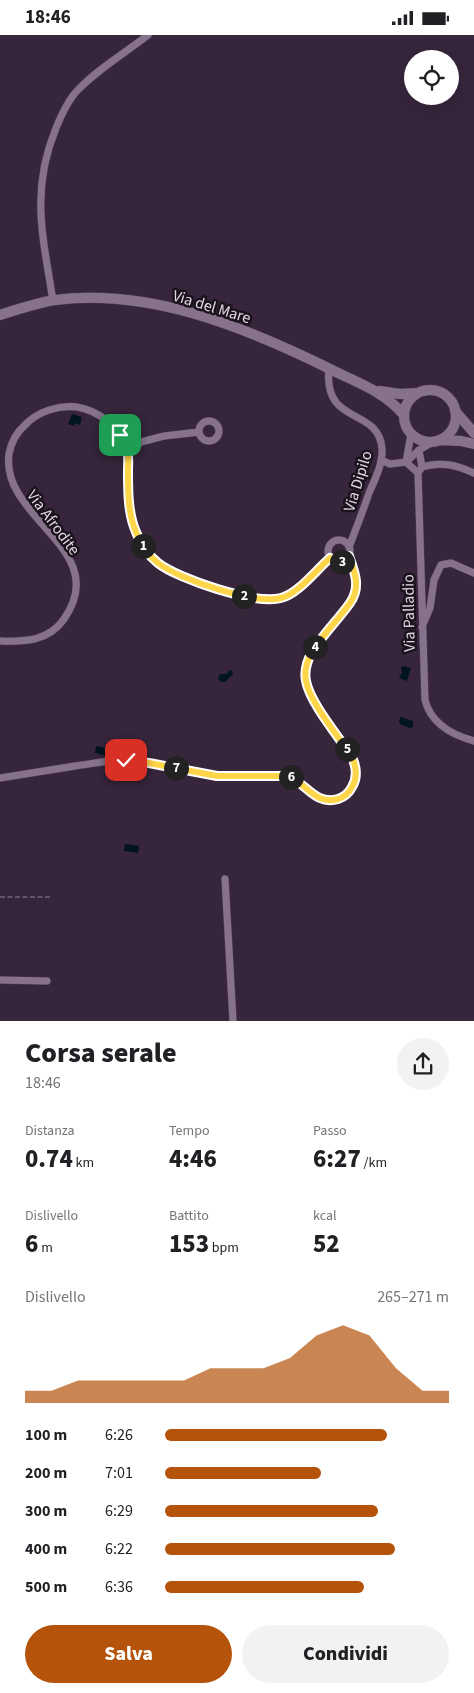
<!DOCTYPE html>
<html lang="it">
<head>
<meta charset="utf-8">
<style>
	:root { --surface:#fff; --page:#f2f2f2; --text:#202124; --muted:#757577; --accent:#b45309 }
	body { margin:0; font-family:"Source Sans 3",sans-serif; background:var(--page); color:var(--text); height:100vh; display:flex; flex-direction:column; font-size:19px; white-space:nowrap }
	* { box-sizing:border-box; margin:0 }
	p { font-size:16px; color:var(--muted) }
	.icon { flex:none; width:28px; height:28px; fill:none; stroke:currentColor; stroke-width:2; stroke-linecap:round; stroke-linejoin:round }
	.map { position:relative; height:986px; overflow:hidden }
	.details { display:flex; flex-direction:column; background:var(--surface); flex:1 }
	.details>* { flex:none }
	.controls { position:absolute; left:404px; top:15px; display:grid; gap:10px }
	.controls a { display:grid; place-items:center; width:55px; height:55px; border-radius:50%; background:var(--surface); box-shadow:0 5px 20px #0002; font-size:25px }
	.pin { position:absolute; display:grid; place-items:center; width:42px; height:42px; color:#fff; margin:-21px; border-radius:10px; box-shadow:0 2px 8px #0006 }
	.km { position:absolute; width:25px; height:25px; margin:-12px; border-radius:50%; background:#222; color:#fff; font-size:14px; line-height:25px; text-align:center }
	.round { display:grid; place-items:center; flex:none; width:52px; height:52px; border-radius:26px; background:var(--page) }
	.summary { display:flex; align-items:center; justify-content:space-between; height:85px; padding:0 25px }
	h1 { font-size:28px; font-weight:800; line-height:38px }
	.figures { display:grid; grid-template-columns:repeat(3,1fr); gap:8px; height:85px; padding:5px 25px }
	.figures div { display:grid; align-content:center }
	.figures b { font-size:25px; font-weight:800 }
	.figures small { font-size:14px; font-weight:400 }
	.figures p { font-size:14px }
	.chart { height:140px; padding:10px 25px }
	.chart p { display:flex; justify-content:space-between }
	.chart svg { width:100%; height:90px; margin-top:5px; fill:var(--accent); opacity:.7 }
	.action { display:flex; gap:10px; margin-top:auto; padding:10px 25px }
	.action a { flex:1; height:58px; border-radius:30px; background:var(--accent); color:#fff; font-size:20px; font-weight:800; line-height:58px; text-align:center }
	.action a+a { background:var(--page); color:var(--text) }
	ul { padding:0 25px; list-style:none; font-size:16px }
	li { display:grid; grid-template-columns:80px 60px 1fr; align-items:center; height:38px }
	li i { height:12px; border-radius:6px; background:var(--accent) }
	.status { display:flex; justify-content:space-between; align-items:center; height:35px; padding:0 25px; background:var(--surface); direction:ltr }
	.status svg { height:14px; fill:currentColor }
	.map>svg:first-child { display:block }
</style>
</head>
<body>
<div class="status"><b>18:46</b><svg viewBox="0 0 49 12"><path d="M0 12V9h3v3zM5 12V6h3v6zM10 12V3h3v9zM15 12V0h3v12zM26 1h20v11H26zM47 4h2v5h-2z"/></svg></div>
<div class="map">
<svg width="474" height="986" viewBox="0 0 474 986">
	<rect width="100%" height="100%" fill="#37253b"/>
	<path fill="#001520" d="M72 379 82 382 80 390 75 388 74 391 68 389Z
		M402 631 411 633 407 646 399 643 402 637 401 634Z
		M230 635 232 636 233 639 225 647H221L218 644 220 639H226Z
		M401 682 413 686V692L410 693 400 689 399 685Z
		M96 711 109 714 108 721 95 718Z
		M125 809 139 811 138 818 124 816Z"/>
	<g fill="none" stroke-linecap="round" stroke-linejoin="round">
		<defs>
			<path id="street" d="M53 266C43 201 30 157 56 93 61 81 67 67 76 57 95 36 125 18 148 0
				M329 334C323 392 379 371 382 414 383 429 375 444 369 458 363 476 356 494 349 512
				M199 396a10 10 0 1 1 20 0a10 10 0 1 1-20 0Z
				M121 401 141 407 128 418
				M141 407 164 401 199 397
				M419 415 422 432
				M381 425 390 429 406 427 419 415 433 407
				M406 427 418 438 425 665C431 689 452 700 474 706
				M406 427 411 399
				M418 438 422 432C441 426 456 430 474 438
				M328 516a11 11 0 1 1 22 0a11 11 0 1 1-22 0Z
				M422 592 430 573 434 545 441 530 451 528 474 538
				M0 606C25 607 49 606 64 584 113 514 0 484 9 419 11 408 17 397 25 390 38 376 59 370 77 372 97 375 122 393 127 414 129 421 128 429 128 436 128 458 128 483 138 503 144 515 154 526 166 534 187 547 261 572 285 562 300 556 317 534 330 523
				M0 743C25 739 50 735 75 731 90 729 105 726 121 725 153 725 186 737 218 741 240 744 261 740 283 741 304 742 312 770 336 764 355 759 360 738 352 722L312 663 305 641 307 629 313 615 355 561C360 548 353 534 349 521
				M225 844 233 986
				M0 945 47 946"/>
			<path id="secondary" d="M0 280C18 274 36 268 55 265 148 253 242 291 324 331 352 346 382 354 404 380
				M404 381a26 26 0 1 1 52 0a26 26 0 1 1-52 0Z
				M379 356 400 359 418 358
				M455 376 474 398
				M441 405 461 406 474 409"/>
		</defs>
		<use href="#street" stroke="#514255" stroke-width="8"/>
		<use href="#secondary" stroke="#514255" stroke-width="11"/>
		<path stroke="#938496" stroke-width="1" stroke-dasharray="5 2.5" stroke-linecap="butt" d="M0 862H51"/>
		<use href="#street" stroke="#87728c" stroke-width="7"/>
		<use href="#secondary" stroke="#87728c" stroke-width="10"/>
	</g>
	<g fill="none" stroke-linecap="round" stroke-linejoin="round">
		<defs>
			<path id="route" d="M120 400C123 405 126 409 127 414 129 421 128 429 128 437 128 456 128 479 136 497 140 508 148 520 158 528 178 544 256 570 281 563 298 559 316 535 330 523L336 527H341L349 521C355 538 361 552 350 568 338 585 323 599 312 617 307 626 304 636 306 646 310 668 339 702 352 722 356 731 358 742 352 752 349 758 344 762 338 764 314 771 306 746 286 741H217L149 728 126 725"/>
		</defs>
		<use href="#route" stroke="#fff" stroke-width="10"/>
		<use href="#route" stroke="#ffd54a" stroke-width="6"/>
	</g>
	<g text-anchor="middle" stroke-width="5" stroke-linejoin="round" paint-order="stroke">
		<g font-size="16" fill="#e2d7e5" stroke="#1a121c">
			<text transform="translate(212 271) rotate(17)" y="6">Via del Mare</text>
			<text transform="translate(357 446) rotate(-73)" y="6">Via Dipilo</text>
			<text transform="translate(54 487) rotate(53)" y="6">Via Afrodite</text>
			<text transform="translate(408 578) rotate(-91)" y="6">Via Palladio</text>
		</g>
	</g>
</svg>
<div class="controls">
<a><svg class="icon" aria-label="locate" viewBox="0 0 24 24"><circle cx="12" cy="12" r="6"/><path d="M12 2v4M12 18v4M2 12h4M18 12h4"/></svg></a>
</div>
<div class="pin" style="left:120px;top:400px;background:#1e9e55"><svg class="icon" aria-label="arrive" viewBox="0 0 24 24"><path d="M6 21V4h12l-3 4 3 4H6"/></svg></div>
<div class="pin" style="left:126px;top:725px;background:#d93025"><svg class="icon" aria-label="check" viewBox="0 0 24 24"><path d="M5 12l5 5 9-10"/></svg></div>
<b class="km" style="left:143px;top:511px">1</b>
<b class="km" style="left:244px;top:561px">2</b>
<b class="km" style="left:342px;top:527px">3</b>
<b class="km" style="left:315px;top:612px">4</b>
<b class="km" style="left:347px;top:714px">5</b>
<b class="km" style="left:291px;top:742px">6</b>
<b class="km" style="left:176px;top:733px">7</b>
</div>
<section class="details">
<div class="summary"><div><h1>Corsa serale</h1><p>18:46</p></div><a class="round"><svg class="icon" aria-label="share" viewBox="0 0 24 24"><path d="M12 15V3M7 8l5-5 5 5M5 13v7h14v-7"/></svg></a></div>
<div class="figures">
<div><p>Distanza</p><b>0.74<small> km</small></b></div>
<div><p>Tempo</p><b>4:46</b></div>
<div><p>Passo</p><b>6:27<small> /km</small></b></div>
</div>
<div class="figures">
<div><p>Dislivello</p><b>6<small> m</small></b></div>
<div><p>Battito</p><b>153<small> bpm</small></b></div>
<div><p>kcal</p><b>52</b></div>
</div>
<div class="chart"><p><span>Dislivello</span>265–271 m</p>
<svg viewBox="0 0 160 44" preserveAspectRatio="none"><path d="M0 44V38L10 38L20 33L30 33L40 33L50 33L60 33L70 27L80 27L90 27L100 22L110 11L120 6L130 11L140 27L150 38L160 38V44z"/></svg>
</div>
<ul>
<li><b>100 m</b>6:26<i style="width:78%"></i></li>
<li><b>200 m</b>7:01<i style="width:55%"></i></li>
<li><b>300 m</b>6:29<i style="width:75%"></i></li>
<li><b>400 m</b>6:22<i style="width:81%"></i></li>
<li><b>500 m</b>6:36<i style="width:70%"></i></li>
</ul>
<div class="action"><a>Salva</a><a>Condividi</a></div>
</section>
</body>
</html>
